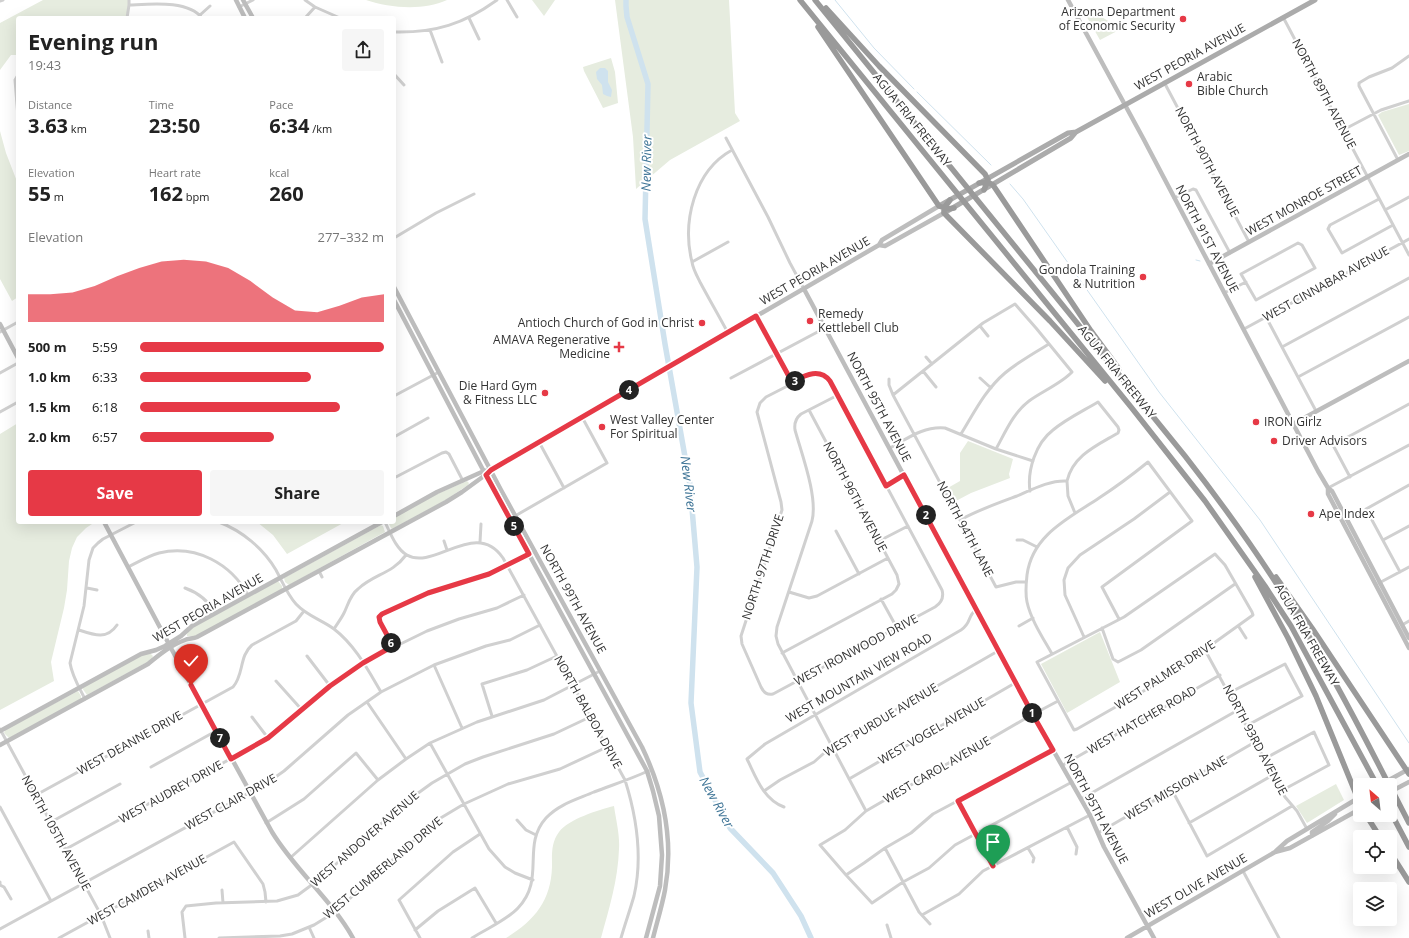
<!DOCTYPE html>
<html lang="en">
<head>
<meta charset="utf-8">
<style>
	:root { --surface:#fff; --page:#f6f6f6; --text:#222; --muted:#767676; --accent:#e63946 }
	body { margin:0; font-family:"Open Sans",sans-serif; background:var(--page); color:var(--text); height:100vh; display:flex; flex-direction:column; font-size:15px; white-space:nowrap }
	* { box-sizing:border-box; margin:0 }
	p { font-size:13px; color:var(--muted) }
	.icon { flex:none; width:22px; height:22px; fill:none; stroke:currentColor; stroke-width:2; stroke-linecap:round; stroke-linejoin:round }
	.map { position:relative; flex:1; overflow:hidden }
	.side { position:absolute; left:16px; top:16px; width:380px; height:508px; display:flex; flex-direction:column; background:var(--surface); border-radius:4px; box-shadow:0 4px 16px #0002 }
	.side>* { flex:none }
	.needle { width:26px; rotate:332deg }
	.fabs { position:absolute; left:1353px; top:778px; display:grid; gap:8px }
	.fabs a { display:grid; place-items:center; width:44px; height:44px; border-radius:4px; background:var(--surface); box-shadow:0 4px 16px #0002; font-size:20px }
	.pin { position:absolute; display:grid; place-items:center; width:34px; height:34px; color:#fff; margin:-41px -17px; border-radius:50% 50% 50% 0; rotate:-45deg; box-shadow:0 0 4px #0007 }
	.pin .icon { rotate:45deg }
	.km { position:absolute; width:20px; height:20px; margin:-10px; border-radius:50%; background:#222; color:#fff; font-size:11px; line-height:20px; text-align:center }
	.round { display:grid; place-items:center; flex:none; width:42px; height:42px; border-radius:4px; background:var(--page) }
	.head { display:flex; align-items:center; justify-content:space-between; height:68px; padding:0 12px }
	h1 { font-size:22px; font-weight:700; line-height:30px }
	.figures { display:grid; grid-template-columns:repeat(3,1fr); gap:6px; height:68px; padding:4px 12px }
	.figures div { display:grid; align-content:center }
	.figures b { font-size:20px; font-weight:700 }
	.figures small { font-size:11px; font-weight:400 }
	.figures p { font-size:11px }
	.chart { height:112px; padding:8px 12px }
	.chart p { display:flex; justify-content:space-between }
	.chart svg { width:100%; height:72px; margin-top:4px; fill:var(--accent); opacity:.7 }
	.primary-button { display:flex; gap:8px; margin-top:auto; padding:8px 12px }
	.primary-button a { flex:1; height:46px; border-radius:4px; background:var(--accent); color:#fff; font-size:16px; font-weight:700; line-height:46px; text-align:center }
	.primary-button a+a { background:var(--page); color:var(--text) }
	ul { padding:0 12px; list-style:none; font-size:13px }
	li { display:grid; grid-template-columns:64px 48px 1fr; align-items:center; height:30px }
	li i { height:10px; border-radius:5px; background:var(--accent) }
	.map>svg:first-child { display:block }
</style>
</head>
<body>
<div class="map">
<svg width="1409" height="938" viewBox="0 0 1409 938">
	<rect width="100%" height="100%" fill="#fff"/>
	<path fill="#e6ecdf" d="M43 0H129L127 18H18V55H11L0 70V23Z
		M366 0H447C423 11 390 8 366 0Z
		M532 0H555L544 16Z
		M615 0H729L735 113 740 121 670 160 636 189 633 137Z
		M1089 9 1121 29 1100 40 1084 12Z
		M611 58 615 72 618 103 603 108 584 71 583 67Z
		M1409 104V151L1399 155 1378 115 1382 112Z
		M0 131 6 153 18 184V297L12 301 0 279Z
		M18 423V522H95L86 528 77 537 72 548 69 561 67 590 64 608 51 662 54 681 0 710V434Z
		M968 441 1013 459 1009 474 1010 478 971 493 954 502 946 489 960 481V453Z
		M467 481 469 483 468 485 444 501 392 529 391 528 388 522H394V517L437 494Z
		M257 522H345L287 554 273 535Z
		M381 525 383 526 385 532 289 585 285 582 284 578Z
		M278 581 282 586V589L196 636H187V634L190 629Z
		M1100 632 1120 682 1067 713 1041 664Z
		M150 653 153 656 151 660 87 695 82 688 143 654Z
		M78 691 81 696V699L9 738 4 733 5 730Z
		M1336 784 1344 800 1307 823 1296 806Z
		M614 806C616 820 620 835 619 849 618 880 609 909 601 938H506C534 921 551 901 552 867 552 854 551 843 559 832 569 819 598 810 614 806Z"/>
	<path fill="#cfe2ee" d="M600 68H605L608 71V82L612 90 611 97 607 96 603 94 602 85 597 79 596 72Z"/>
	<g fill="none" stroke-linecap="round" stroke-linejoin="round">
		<path stroke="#cfe2ee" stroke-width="1" d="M835 0 874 48 914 89
			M917 92 991 165
			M1010 184 1023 199 1159 392 1260 520 1409 743
			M1196 260 1200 261"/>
		<path stroke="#cfe2ee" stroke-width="5.5" d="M626 0V6L627 17 648 84 645 219 665 344 690 485 697 567 691 703 700 772 730 828 773 873 801 916 811 938"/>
		<path stroke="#d0d0d0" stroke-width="3" d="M305 0 315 7 340 18
			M507 0 517 17
			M0 1 3 0
			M129 5C152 4 188 0 202 18
			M239 7 253 0
			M200 15 210 6
			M1283 17 1409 255
			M127 18 129 5V0
			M305 18 315 7
			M469 18 479 39
			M430 30 442 62
			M394 32C435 33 464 24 497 0
			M394 74 404 85
			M18 75 15 80 18 117
			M1164 82 1249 242
			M1343 130 1381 110 1409 101
			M726 138 768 217 790 263 804 289
			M1398 160 1359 86V83L1369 77 1392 68 1409 56
			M1174 198 1193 189 1196 190 1230 253
			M1379 199 1330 225 1328 229 1342 253 1393 225
			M1385 210 1409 197
			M394 238 436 213 474 194
			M1298 243 1302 245 1315 268 1256 300 1241 274Z
			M692 262 728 242
			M1224 293 1246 282
			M756 316 792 383
			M1266 317 1316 411
			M980 326 988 336
			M1244 329 1409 239
			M0 332 18 322
			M728 333C719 316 709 299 700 282 697 276 693 269 692 262 682 222 694 171 732 150
			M1282 347 1409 278
			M926 357 932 364
			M923 371 936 387
			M0 373 18 363
			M811 374C820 373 827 376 832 384L942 590C944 597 941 603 935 607L773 694C767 695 764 693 761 687L742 644 741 636 782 510 781 502 757 412 760 403 766 397Z
			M1298 377 1409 317
			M731 378 825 328
			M980 378 991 388
			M889 379V385L893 395 996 587 1016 582H1026
			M838 395 801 414C796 418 794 423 795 430 802 455 818 497 812 521L777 627 776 636 778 644 866 811
			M893 395 983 323 1015 304 1036 328 1072 372C1062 383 1041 392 1029 401 1013 413 1005 433 996 449
			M394 396 439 372
			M0 412 18 402
			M961 434C974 413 985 390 1005 373 1018 362 1034 353 1049 344
			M394 437 428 418
			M539 442 564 488
			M890 448C908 438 924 426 945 428L996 449 1033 461
			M1350 477 1333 445 1409 404
			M394 478 442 453 446 452 449 454 463 481
			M1067 481 1068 496 1075 513
			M886 486 904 475
			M1328 488 1409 445
			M515 516 607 463 582 417
			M960 520C978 510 998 503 1017 496 1033 489 1050 480 1067 481 1073 455 1098 445 1118 433L1119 430 1118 427 1098 402C1083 411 1066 419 1053 430 1036 443 1027 470 1030 491
			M219 522C242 531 263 548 276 570 282 581 287 594 296 604 307 616 322 620 334 629 355 645 368 670 381 692
			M385 522C390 532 396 549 407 555 434 571 476 518 503 558L625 780C637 818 643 857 634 896 630 910 625 924 621 938
			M836 531 859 574
			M1017 540H1023L1037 547
			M1383 540 1409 526
			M444 541 447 550
			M879 541 908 526
			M480 542 481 524
			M1215 554 1225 565 1252 612 1253 615 1161 681 1077 729 1074 730 1037 662 1124 617Z
			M128 567C138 562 148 556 159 553 196 544 231 564 248 595
			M319 571 322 577
			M1400 572 1366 509 1409 485
			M1379 583 1409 567
			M87 588 97 590
			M185 588C199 593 208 600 215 613
			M789 592 809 598 817 596 888 558
			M881 599 897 628
			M1402 625 1409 621
			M1019 626 1033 618
			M1239 627 1246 638
			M1102 628 1113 659 1118 662 1141 650 1235 584
			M334 629C337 624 341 619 344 613 348 605 350 595 358 589 374 574 392 574 406 555
			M79 630C94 635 107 640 117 625
			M1084 637 1065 595 1064 580 1068 568 1080 555 1134 519 1170 492
			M393 646 380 622 379 617 382 614 428 593 489 574 535 551
			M1205 650 1285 797 1297 811 1307 829
			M782 653 892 594 896 590 899 584 897 575 809 410
			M1052 654C1043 638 1031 620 1027 602 1025 593 1026 584 1027 575 1032 535 1069 518 1099 498 1116 487 1132 475 1148 462L1192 521 1102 587 1119 619
			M307 656 330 686
			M434 665 462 728
			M276 681 302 710
			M1229 693 1285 664 1302 696 1246 726
			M85 699C79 687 72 676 70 663L84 606 89 560 93 548 98 543 103 539 136 522
			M1058 701 1028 717 866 811 845 830 820 845 846 875 872 903 903 882 929 868 955 845 1072 782
			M367 702 406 759
			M492 716 482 684 527 670 557 656
			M252 717 268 738
			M0 729 101 915 110 938
			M430 743 489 849 505 867 515 873 533 880
			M1264 759 1314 732 1329 765 1281 791
			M1063 765 1220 675
			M151 767 216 731
			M849 779 1015 683
			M1172 790 1207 856 1292 806
			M764 791 780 780 814 762 831 747 998 651
			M36 795 233 687C244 675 239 656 252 645L296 621 304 611
			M1081 799 1238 710
			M958 801 993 866
			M0 807 51 901
			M784 807C763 799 756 777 747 759L765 744 961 630C972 623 967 616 976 610
			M517 820 526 830 536 835
			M51 822 120 784
			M266 823 304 799 356 753 378 780
			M1189 823 1273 775
			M1067 827 1077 847 1076 854
			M1098 833 1255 742
			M885 848 919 912 930 924
			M1028 848 1034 858 1033 862
			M66 849 263 741 283 726 330 686 378 655 427 631 459 619 497 608 524 595
			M290 858 378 780 406 759 430 743 477 722 544 700 600 671
			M1243 871 1279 938
			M846 875 864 863 885 848 911 833 933 814 1053 750
			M0 882V885L4 887 11 899
			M222 890 223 903
			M922 915 959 894 983 871 1090 815
			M887 925 891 938
			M309 927 314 938
			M0 929 267 783 284 771 348 715 381 692 434 665 486 646 510 640 540 625
			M415 930 438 911 475 888 496 923
			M148 931 149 938
			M59 938 234 842 263 884 265 892 266 902
			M185 938 182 912 186 906 216 903 277 901 298 895 317 881 403 804 432 783 465 764 483 757 554 734 590 717
			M219 938 280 936 292 934 314 925 335 912 420 835 439 819 464 804 508 784 560 769 607 747
			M420 938 399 900 453 852 480 834
			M472 938C486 929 507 920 518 908 546 879 521 846 546 818 559 804 578 799 594 792 612 785 631 779 648 771"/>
		<path stroke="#bdbdbd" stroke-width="4.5" d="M236 0 245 18
			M243 0 253 18
			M1068 0 1143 138 1318 471 1328 488 1332 491 1409 638
			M879 245 885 246 944 213
			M1209 264 1409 154
			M394 287 501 490 642 747C663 791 674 841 665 890 662 906 657 922 653 938
			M804 289 1015 683 1090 815 1104 847 1154 938
			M394 300 482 468 617 716 647 771 653 791 659 816 662 855 660 886 646 938
			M0 324 18 358
			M1293 424 1409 361
			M1328 488V494L1409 648
			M394 516 437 492 484 471 491 470 879 245 882 240 939 206
			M104 522 172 650 272 832C295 870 331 899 353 938
			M0 731 141 654 156 650 165 646 181 636 192 626 382 522
			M0 745 148 664C159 655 171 645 185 640 188 638 193 639 197 637L446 502 462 492 488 473
			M1380 785 1409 769
			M1390 792 1409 782
			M1312 836V832L1328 821 1335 814
			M1276 851 1287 841 1360 797
			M1127 938 1275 852 1290 848 1360 809"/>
		<path stroke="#ababab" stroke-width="5" d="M939 206 1068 133 1076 132 1315 0
			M944 213 1071 138 1076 132"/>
		<path stroke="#9a9a9a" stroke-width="5.5" d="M800 0 1131 407 1205 501 1265 586 1291 626 1377 785
			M815 0 1185 456C1224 506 1260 556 1293 610 1328 666 1359 726 1389 785
			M826 8 879 66 985 174 988 180 984 190
			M818 27 939 206 948 209 954 208
			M979 183 988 182 993 185 1091 331 1119 369
			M950 200 944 208V213L1050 321 1105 381
			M1255 577 1288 638 1316 696 1360 804
			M1276 577 1312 628 1409 774
			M1390 786 1409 823
			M1390 811 1409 847
			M1366 815 1380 837
			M1390 852 1409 882"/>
	</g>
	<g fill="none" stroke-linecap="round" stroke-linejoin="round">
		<defs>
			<path id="route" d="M191 685 231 759 268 738 330 686 363 663 393 646 380 622 379 617 382 614 428 593 489 574 529 554 486 475 491 470 756 316 792 382C804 376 819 367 830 381L886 486 904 475 1033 715 1053 750 958 801 993 866"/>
		</defs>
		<use href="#route" stroke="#fff" stroke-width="8"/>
		<use href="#route" stroke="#e63946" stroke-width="5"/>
	</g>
	<g fill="#e63946" stroke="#fff" stroke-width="1.5">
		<circle cx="1183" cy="19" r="4"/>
		<circle cx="1189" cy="84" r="4"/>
		<circle cx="1143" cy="277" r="4"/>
		<circle cx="810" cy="321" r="4"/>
		<circle cx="702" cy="323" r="4"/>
		<path d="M617 341h4v4h4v4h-4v4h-4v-4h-4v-4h4z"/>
		<circle cx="545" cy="393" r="4"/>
		<circle cx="1256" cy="422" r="4"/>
		<circle cx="602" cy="427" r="4"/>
		<circle cx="1274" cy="441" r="4"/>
		<circle cx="1311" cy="514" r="4"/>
	</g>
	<g text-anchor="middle" stroke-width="4" stroke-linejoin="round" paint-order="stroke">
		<g font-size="12" fill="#333" stroke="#fff" text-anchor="start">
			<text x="1175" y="16" text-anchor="end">Arizona Department<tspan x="1175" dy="14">of Economic Security</tspan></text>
			<text x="1197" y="81">Arabic<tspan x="1197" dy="14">Bible Church</tspan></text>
			<text x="1135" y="274" text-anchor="end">Gondola Training<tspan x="1135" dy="14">&amp; Nutrition</tspan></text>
			<text x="818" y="318">Remedy<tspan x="818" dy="14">Kettlebell Club</tspan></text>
			<text x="694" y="327" text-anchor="end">Antioch Church of God in Christ</text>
			<text x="610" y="344" text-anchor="end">AMAVA Regenerative<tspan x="610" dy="14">Medicine</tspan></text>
			<text x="537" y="390" text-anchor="end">Die Hard Gym<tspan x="537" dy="14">&amp; Fitness LLC</tspan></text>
			<text x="610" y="424">West Valley Center<tspan x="610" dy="14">For Spiritual</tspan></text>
			<text x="1264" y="426">IRON Girlz</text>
			<text x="1282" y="445">Driver Advisors</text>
			<text x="1319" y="518">Ape Index</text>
		</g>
		<g font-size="12" fill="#333" stroke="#fff">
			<text transform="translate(1190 57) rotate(-29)" y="4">WEST PEORIA AVENUE</text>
			<text transform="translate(1324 94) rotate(62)" y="4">NORTH 89TH AVENUE</text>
			<text transform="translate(912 120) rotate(51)" y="4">AGUA FRIA FREEWAY</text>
			<text transform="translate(1207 162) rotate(62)" y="4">NORTH 90TH AVENUE</text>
			<text transform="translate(1304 201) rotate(-29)" y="4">WEST MONROE STREET</text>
			<text transform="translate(1207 239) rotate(62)" y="4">NORTH 91ST AVENUE</text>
			<text transform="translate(815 271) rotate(-30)" y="4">WEST PEORIA AVENUE</text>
			<text transform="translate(1326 284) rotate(-29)" y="4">WEST CINNABAR AVENUE</text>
			<text transform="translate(1117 372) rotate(51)" y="4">AGUA FRIA FREEWAY</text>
			<text transform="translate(879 407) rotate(62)" y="4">NORTH 95TH AVENUE</text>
			<text transform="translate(855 497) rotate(62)" y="4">NORTH 96TH AVENUE</text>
			<text transform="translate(965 529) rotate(62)" y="4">NORTH 94TH LANE</text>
			<text transform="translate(763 567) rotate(-72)" y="4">NORTH 97TH DRIVE</text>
			<text transform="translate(573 599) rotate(61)" y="4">NORTH 99TH AVENUE</text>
			<text transform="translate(208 608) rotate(-30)" y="4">WEST PEORIA AVENUE</text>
			<text transform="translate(1307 635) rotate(60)" y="4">AGUA FRIA FREEWAY</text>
			<text transform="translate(856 650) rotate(-28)" y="4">WEST IRONWOOD DRIVE</text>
			<text transform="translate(1165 675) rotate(-33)" y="4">WEST PALMER DRIVE</text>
			<text transform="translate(859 678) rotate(-30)" y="4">WEST MOUNTAIN VIEW ROAD</text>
			<text transform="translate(588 712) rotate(61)" y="4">NORTH BALBOA DRIVE</text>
			<text transform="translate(881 720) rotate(-31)" y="4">WEST PURDUE AVENUE</text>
			<text transform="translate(1142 720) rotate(-30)" y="4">WEST HATCHER ROAD</text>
			<text transform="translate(932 731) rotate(-30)" y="4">WEST VOGEL AVENUE</text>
			<text transform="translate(1255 740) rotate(62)" y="4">NORTH 93RD AVENUE</text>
			<text transform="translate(130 743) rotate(-29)" y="4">WEST DEANNE DRIVE</text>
			<text transform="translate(937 770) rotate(-30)" y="4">WEST CAROL AVENUE</text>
			<text transform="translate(1176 788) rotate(-30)" y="4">WEST MISSION LANE</text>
			<text transform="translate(171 792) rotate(-29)" y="4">WEST AUDREY DRIVE</text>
			<text transform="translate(231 802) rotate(-29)" y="4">WEST CLAIR DRIVE</text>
			<text transform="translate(1096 809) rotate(62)" y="4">NORTH 95TH AVENUE</text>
			<text transform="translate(56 833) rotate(61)" y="4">NORTH 105TH AVENUE</text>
			<text transform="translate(365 839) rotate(-41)" y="4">WEST ANDOVER AVENUE</text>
			<text transform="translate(383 868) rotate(-40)" y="4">WEST CUMBERLAND DRIVE</text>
			<text transform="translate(1196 886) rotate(-30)" y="4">WEST OLIVE AVENUE</text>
			<text transform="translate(147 890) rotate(-29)" y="4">WEST CAMDEN AVENUE</text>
		</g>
		<g font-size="13" font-style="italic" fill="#3f7597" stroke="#fff">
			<text transform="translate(646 163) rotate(-89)" y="5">New River</text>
			<text transform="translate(689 484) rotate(83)" y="5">New River</text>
			<text transform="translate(717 802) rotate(61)" y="5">New River</text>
		</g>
	</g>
</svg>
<div class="fabs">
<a><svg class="needle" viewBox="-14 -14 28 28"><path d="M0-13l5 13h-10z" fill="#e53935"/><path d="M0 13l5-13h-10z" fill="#767676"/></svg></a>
<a><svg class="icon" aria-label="locate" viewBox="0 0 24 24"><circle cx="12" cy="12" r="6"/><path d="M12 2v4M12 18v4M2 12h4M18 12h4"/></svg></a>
<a><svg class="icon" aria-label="layers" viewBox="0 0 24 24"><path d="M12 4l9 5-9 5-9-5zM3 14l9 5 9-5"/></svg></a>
</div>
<div class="pin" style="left:993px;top:866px;background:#1e9e55"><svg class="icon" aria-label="arrive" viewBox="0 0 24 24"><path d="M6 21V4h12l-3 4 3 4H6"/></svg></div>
<div class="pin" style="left:191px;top:685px;background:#d93025"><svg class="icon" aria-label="check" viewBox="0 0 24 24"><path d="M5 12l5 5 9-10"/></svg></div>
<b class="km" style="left:1032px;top:713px">1</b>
<b class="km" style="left:926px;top:515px">2</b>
<b class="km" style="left:795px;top:381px">3</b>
<b class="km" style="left:629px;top:390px">4</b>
<b class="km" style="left:514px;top:526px">5</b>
<b class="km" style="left:391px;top:643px">6</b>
<b class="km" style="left:220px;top:738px">7</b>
<section class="side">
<div class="head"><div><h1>Evening run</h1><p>19:43</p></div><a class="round"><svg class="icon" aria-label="share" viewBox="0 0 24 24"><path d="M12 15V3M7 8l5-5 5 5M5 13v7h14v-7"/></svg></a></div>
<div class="figures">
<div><p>Distance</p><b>3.63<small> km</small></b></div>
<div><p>Time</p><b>23:50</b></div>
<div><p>Pace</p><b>6:34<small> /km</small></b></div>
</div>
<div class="figures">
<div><p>Elevation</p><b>55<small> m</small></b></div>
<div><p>Heart rate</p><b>162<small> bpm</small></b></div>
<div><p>kcal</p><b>260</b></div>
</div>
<div class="chart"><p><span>Elevation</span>277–332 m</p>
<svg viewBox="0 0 160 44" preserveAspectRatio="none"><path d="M0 44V27L10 27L20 26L30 22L40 16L50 11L60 7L70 6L80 7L90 11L100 19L110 29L120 37L130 38L140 34L150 29L160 27V44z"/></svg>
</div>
<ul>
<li><b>500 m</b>5:59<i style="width:100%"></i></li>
<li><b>1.0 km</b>6:33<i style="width:70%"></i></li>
<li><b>1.5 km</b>6:18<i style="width:82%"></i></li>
<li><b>2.0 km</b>6:57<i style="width:55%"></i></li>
</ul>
<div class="primary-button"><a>Save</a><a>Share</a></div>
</section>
</div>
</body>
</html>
